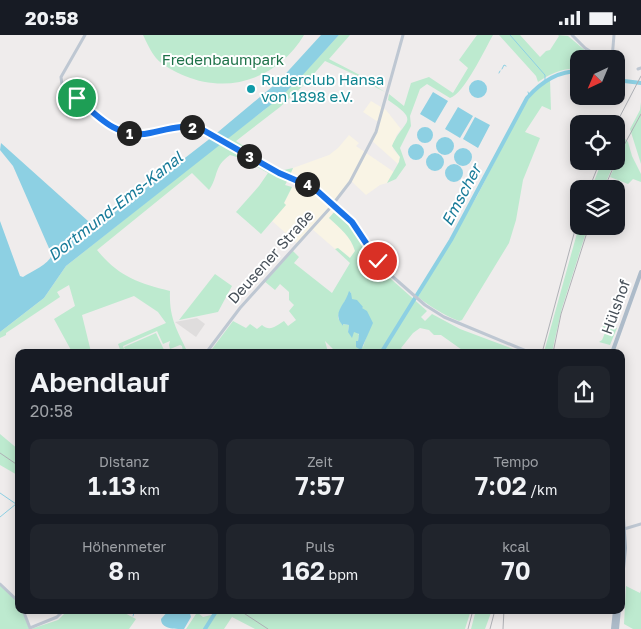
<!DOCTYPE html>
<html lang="de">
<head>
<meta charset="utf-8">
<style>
	:root { --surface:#171b24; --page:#20242c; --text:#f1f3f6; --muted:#9ea1a6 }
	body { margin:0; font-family:"Golos Text",sans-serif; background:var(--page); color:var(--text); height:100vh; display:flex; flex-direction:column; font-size:19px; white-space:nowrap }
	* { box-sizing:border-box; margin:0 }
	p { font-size:16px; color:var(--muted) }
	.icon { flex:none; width:28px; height:28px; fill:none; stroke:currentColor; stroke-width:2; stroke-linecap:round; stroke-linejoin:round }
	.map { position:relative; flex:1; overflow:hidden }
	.side { position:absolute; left:15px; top:314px; width:610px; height:265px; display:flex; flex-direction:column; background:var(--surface); border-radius:10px; box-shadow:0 2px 12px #0003 }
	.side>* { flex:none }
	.needle { width:32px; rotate:224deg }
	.tools { position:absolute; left:570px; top:15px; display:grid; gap:10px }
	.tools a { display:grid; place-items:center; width:55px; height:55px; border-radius:10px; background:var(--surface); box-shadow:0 2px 12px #0003; font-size:25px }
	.pin { position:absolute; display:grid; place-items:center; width:42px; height:42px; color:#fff; margin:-21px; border:2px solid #fff; border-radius:50%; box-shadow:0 1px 5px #0007 }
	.km { position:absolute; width:25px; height:25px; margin:-12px; border-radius:50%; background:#222; color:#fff; font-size:14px; line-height:25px; text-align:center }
	.round { display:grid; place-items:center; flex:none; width:52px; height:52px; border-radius:10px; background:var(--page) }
	.head { display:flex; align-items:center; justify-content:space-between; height:85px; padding:0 15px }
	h1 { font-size:28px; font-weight:600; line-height:38px }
	.figures { display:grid; grid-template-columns:repeat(3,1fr); gap:8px; height:85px; padding:5px 15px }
	.figures div { display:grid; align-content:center; border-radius:10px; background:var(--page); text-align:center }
	.figures b { font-size:25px; font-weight:600 }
	.figures small { font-size:14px; font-weight:400 }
	.figures p { font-size:14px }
	.status { display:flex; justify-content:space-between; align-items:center; height:35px; padding:0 25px; background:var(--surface); direction:ltr }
	.status svg { height:14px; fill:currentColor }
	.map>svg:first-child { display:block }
</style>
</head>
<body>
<div class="status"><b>20:58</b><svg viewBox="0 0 49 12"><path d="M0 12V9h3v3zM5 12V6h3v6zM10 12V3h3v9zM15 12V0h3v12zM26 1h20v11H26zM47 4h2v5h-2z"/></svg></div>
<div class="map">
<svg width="641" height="594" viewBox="0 0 641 594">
	<rect width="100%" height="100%" fill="#efecec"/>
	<path fill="#f9f4e5" d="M371 66 386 75 401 94 396 101 393 114 400 122 398 129 371 105 378 87 363 77Z
		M349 100 359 108 356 111 394 137 387 148 380 150 366 160 351 146 335 168 318 154 290 140 293 133 329 120 338 113Z
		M305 150 336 175 329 183 341 193 352 207 355 216 350 223 343 217 335 214 312 194 298 209 272 186 285 170 284 168 292 152 302 156Z"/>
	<path fill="#dfdddd" d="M197 283 205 289 196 302 175 287Z"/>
	<path fill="#bdeacf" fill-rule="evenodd" d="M143 0H304C279 42 231 60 185 41 176 37 163 31 156 23 151 17 147 8 143 0Z
		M339 0H350L329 24 377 49V52L385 57 375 52 373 48 325 26 305 49 280 72 236 106 274 131 284 135 293 133 290 140 276 134 225 105 263 76 290 53Z
		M477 0H493C485 14 464 59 450 63L427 49 420 54 410 81 411 91 400 113 406 130 396 144 387 148 399 127 400 122 392 111C403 84 422 88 388 65L389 59 404 71 411 48 429 42 453 58 468 33 459 25Z
		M499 0H520L540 22 546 16 550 15 559 1 558 0 568 1 587 17 598 24H579V34C565 32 549 39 538 47L536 41Z
		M550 44 551 75 542 71 525 97 540 103 523 145 516 185 509 208 462 285 459 286C444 280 431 272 418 262L477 161 524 70 533 58Z
		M641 67V129L630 94 640 75Z
		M617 95 628 107 632 121 641 139V147L633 144 628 149 610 142 621 117 620 116 616 123Z
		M221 108 278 140 289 143 285 150 292 152 284 168 286 170 261 199 236 177 259 151 268 138 243 124 230 120C213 132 219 141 209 155L192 138 97 215C118 241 138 248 170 256 169 282 176 293 187 316L183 317 182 311 180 310 170 314 169 310 170 306 163 309 157 296 123 311 125 317H121L118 309 166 288 158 277 134 261 82 280 91 317H72L54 284 75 271 69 250 57 257 60 262 6 298V300L0 303V297L44 263 66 231Z
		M602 126H615L603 154H591Z
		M336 175 355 196 382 236 427 276 421 282 425 286 432 279 460 294 521 317H465L441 300H434L429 295 420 293 413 298 401 313 405 317H336L325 306 328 317 283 318 280 316 279 318H209L233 286 246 293 250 289 257 294 262 290C270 297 276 291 284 286L288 291 296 285 289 276 294 270 289 265V257L280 249 275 255 264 246 292 215 299 222 294 228 332 258 350 228 335 214 338 213 350 223 355 216C351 202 340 193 329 183ZM350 257 351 258V264L362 274 369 294 363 312 358 306 359 300 357 297H348L349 290 343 289V291L338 283C339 273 346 266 350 257Z
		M579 191H588L562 273 552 317H544Z
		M215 239 232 251 218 277 179 285Z
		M605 289 617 293 610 310 599 307 602 305 605 298 601 296H603L604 294 602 293Z
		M156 298 165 317H126L124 312Z
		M0 399 19 415V441L0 430Z
		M0 549 19 567V575H23L30 594H0Z
		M626 551 640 558 641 555V594H633L624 589Z
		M68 575H119L136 584 129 594H31L58 585Z
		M218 575H471L465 594H255L232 582 224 594H186L196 579 198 578 203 582 215 579Z
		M476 575H492L485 594H471Z"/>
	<path fill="#8dd0e3" d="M321 0H339L300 43 282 61 66 231 44 263 0 297V186L20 241 23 242C32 236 48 230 52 220L13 131 0 115 1 108 88 186 106 184 212 102 279 46Z
		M469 54a9 9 0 1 1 18 0a9 9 0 1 1-18 0Z
		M433 57 448 66 435 88 420 79Z
		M458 72 473 81 460 103 445 94Z
		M475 82 490 90 478 113 463 104Z
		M417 100a8 8 0 1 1 16 0a8 8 0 1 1-16 0Z
		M436 111a9 9 0 1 1 18 0a9 9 0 1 1-18 0Z
		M408 117a8 8 0 1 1 16 0a8 8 0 1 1-16 0Z
		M454 122a9 9 0 1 1 18 0a9 9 0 1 1-18 0Z
		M426 127a9 9 0 1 1 18 0a9 9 0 1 1-18 0Z
		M445 138a9 9 0 1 1 18 0a9 9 0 1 1-18 0Z
		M349 256 351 258 352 264 357 265 363 272 362 273 367 276 373 288 361 315 356 312V306H358L359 299 354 297 352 303 348 297 349 290 343 289V291C331 277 345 271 349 256Z
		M169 575H189L191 582 184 594C174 594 161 594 161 584Z"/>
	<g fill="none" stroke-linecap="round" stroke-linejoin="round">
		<path stroke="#8dd0e3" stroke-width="1" d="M510 0 545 40V46
			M502 34 504 30 506 31
			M499 38 500 36
			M528 57 529 60
			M0 458 16 469 0 482
			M133 581 135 575"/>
		<path stroke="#8dd0e3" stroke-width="4" d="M616 45 641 48
			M381 318 451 205 527 63C541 47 557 36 579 36
			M205 594 217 575"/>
		<path stroke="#bec7d2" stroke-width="3" d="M85 0 61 42 62 50 102 85 116 94 130 98 146 99 176 91 194 92 208 98 279 138 308 149 348 183 362 200 384 234 425 270 444 282 531 318
			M572 0 585 13 602 24
			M612 24 614 0
			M638 34 641 33
			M206 318 240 273 330 173 350 147 376 97 403 0
			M624 494 641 489
			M0 549 19 567
			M23 575 30 593
			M30 593 57 582 64 575"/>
		<path stroke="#adbbc9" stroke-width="4" d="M612 318 641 237
			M621 454 625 513 621 554
			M613 594 615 575
			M617 594 619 575"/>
		<path stroke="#afb1b6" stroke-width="1" d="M616 89 641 41
			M616 125 641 79
			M589 154 600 126
			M604 154 616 126
			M542 318 579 180
			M553 318 561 279 589 191
			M0 418 19 431
			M239 575 268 594
			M468 594 473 575
			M490 594 495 575
			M503 594 504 575"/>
	</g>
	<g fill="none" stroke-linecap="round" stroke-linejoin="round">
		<defs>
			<path id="route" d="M77 63C98 82 119 105 150 98 169 94 184 88 203 95L279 138 314 153 352 187 378 226"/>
		</defs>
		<use href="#route" stroke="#fff" stroke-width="10"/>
		<use href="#route" stroke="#1a73e8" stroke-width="6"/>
	</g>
	<circle fill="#0f9aa8" stroke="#fff" stroke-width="2" cx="251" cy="54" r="5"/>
	<g text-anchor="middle" stroke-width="4" stroke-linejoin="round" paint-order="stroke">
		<g font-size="15" fill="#1e7249" stroke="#fff">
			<text x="223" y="30">Fredenbaumpark</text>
		</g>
		<g font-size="15" fill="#0d838f" stroke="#fff" text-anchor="start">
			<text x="261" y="50">Ruderclub Hansa<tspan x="261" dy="17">von 1898 e.V.</tspan></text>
		</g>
		<g font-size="15" fill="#464f58" stroke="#fff">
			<text transform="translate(271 222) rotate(-48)" y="5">Deusener Straße</text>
			<text transform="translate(616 272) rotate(-70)" y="5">Hülshof</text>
		</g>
		<g font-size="16" font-style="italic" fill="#187b99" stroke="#fff">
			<text transform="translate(461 160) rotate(-62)" y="6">Emscher</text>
			<text transform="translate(115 171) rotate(-38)" y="6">Dortmund-Ems-Kanal</text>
		</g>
	</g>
</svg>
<div class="tools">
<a><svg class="needle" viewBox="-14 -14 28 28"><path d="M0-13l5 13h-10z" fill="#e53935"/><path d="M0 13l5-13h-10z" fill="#9ea1a6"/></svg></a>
<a><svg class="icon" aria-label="locate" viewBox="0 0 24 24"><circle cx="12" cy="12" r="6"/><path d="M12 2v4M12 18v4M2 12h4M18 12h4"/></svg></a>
<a><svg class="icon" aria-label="layers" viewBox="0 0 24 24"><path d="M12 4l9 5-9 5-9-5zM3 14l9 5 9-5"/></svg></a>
</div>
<div class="pin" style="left:77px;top:63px;background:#1e9e55"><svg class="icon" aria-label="arrive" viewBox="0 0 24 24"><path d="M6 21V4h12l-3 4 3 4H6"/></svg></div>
<div class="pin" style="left:378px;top:226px;background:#d93025"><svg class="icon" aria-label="check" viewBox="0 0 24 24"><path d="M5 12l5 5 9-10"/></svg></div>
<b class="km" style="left:129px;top:98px">1</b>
<b class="km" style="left:192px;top:92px">2</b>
<b class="km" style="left:249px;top:121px">3</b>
<b class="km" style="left:307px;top:149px">4</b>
<section class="side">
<div class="head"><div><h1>Abendlauf</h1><p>20:58</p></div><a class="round"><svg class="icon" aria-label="share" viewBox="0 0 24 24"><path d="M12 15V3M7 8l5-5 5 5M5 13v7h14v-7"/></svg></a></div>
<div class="figures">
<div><p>Distanz</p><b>1.13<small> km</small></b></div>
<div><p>Zeit</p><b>7:57</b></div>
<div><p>Tempo</p><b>7:02<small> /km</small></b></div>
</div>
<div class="figures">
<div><p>Höhenmeter</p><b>8<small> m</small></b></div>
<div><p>Puls</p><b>162<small> bpm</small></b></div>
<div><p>kcal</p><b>70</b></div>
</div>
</section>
</div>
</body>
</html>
